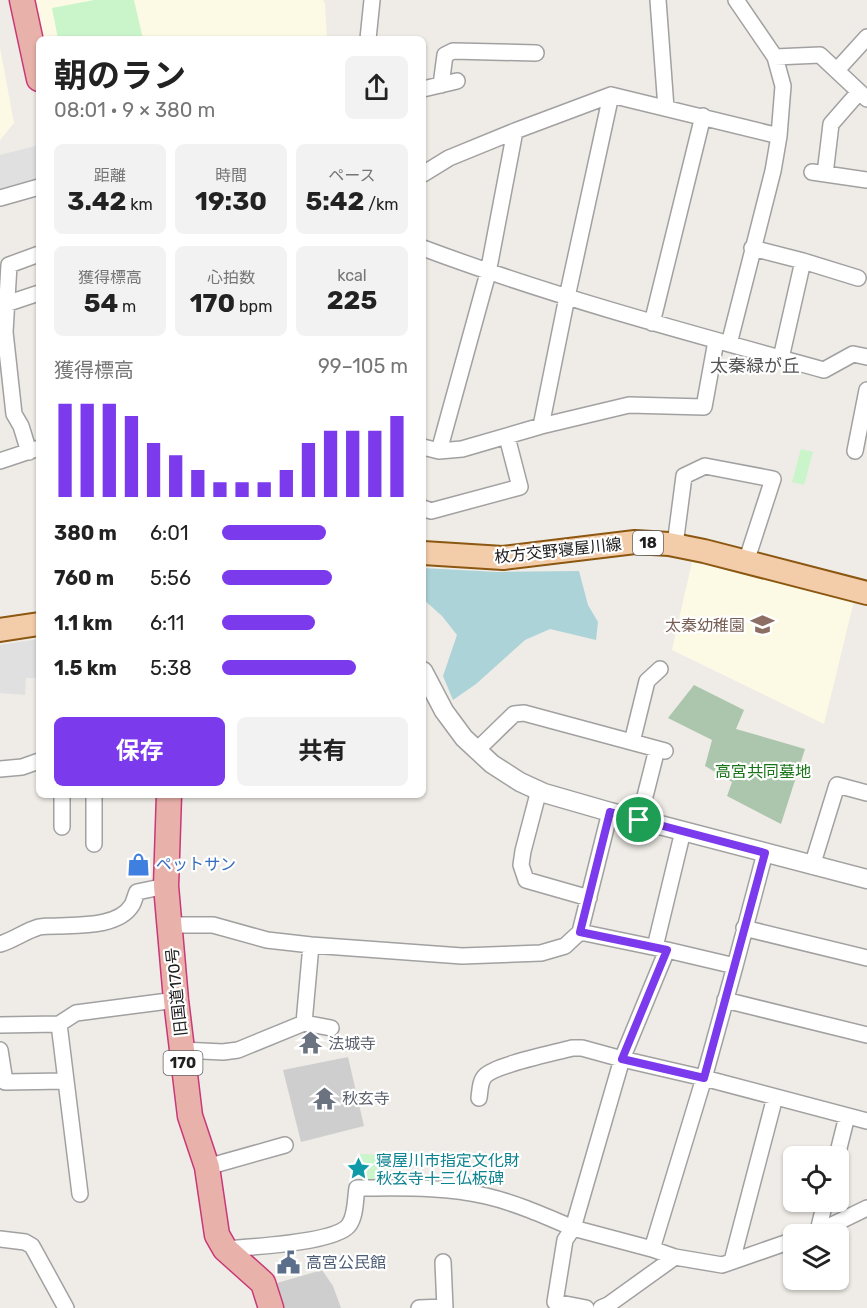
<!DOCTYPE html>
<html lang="ja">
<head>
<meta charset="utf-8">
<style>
	:root { --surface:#fff; --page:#f2f2f2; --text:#222; --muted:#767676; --accent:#7c3aed }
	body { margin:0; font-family:Rubik,"Noto Sans JP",sans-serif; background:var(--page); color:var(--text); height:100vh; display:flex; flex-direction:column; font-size:22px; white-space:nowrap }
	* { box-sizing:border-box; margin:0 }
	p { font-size:20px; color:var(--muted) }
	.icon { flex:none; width:33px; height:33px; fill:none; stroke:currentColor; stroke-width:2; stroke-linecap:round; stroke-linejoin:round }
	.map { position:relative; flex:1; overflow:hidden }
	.panel { position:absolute; left:36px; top:36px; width:390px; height:762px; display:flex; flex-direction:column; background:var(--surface); border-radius:9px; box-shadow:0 2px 4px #0004 }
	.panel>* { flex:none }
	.tools { position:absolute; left:783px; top:1146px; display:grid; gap:12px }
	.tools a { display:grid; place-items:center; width:66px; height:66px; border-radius:9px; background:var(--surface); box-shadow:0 2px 4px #0004; font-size:30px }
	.pin { position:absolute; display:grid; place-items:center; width:51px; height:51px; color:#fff; margin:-26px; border:3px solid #fff; border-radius:50%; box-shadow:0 2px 6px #0007 }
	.round { display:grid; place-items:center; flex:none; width:63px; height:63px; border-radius:9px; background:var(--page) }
	.head { display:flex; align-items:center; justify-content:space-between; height:102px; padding:0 18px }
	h1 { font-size:33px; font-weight:700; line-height:45px }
	.stats { display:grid; grid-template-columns:repeat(3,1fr); gap:9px; height:102px; padding:6px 18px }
	.stats div { display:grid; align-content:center; border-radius:9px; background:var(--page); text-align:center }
	.stats b { font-size:26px; font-weight:700 }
	.stats small { font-size:16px; font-weight:400 }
	.stats p { font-size:16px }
	.chart { height:168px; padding:12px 18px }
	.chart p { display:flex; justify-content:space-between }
	.chart svg { width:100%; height:108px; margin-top:6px; stroke:var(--accent); stroke-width:6 }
	.button { display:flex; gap:12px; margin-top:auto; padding:12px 18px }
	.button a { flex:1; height:69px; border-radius:9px; background:var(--accent); color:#fff; font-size:24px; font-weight:700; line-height:69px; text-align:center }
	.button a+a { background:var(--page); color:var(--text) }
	ul { padding:0 18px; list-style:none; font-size:20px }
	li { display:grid; grid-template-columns:96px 72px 1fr; align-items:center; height:45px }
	li i { height:15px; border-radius:8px; background:var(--accent) }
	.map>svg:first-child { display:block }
</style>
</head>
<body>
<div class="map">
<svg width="867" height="1308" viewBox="0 0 867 1308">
	<rect width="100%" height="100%" fill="#efece7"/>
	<path fill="#fcfae4" d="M28 0H323L325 4 327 39H39Z
		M0 48 14 123 0 140Z
		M692 562 854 601 824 724 672 650Z"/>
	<path fill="#cecece" d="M348 1057 364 1126 301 1142 283 1070Z
		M322 1270 333 1286 341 1308H276L270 1285Z"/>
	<path fill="#abc6ac" d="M694 685 744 710 736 729 805 749 781 824 727 796 732 782 705 766 712 740 668 718Z"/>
	<path fill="#caf4ca" d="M94 0H134L143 39H58L52 8Z
		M801 449 813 452 804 485 792 482Z
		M360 1154 389 1155 388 1183 359 1182Z"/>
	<path fill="#e0e0e0" d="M39 145V182L0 192V155Z
		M39 639V678H26L25 695 0 693V645Z"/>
	<path fill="#acd3d8" d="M423 568 497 572 579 571 588 605 598 622 596 640 550 629 525 640 476 684 453 700 443 676 457 635 442 616 423 599Z"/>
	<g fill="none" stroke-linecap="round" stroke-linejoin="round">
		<defs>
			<path id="minor" d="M658 0 666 108
				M736 0 775 57 783 86 779 136
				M368 39 372 0
				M775 57 820 55 867 99
				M837 70 867 37
				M441 85 445 55 453 51 536 53
				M423 89 457 81
				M812 172 867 180
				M423 174 449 158 515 131 611 95 779 136 773 171 729 344
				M825 174 831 124 859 92
				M0 198 39 187
				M423 248C554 297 689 333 824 370L853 354 867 357
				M752 248 803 261 858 278
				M0 306 39 293
				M652 323 703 116
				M781 358 803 261
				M541 426 567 297 611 95
				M423 447 439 451 462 449 541 426 629 405 704 407 716 341
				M439 451 488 273 515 131
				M855 451 867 390
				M29 452 21 426 14 414 5 332 9 265 39 254
				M0 461 39 448
				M423 508 431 511 520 487 507 437
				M675 545 684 476 705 466 773 479 746 562
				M632 742 647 681 660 669
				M477 750 514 714 524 713 665 751
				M0 769 22 767 39 761
				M539 790 523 851 521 865 526 880 589 898
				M62 795V827
				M639 820 657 749
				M94 844V795
				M765 853 735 966 667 950 622 1059 704 1078 867 1121
				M812 866 837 785 867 793
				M170 925H213L267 940 311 945 462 956 541 953 565 946 580 932 667 950
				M744 928 867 958
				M580 932 610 812
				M0 944C14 940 25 931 39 927 44 926 51 926 57 926 79 925 119 927 132 905 134 902 135 896 137 892L166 886
				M655 947 683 831
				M725 1000 867 1035
				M304 1023 311 945
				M59 1024 76 1013 176 1000
				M0 1025 59 1024 80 1194
				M0 1050 5 1082 66 1081
				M182 1050 223 1052 238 1050 304 1023 331 1028
				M479 1098C480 1091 480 1081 485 1076 495 1065 554 1053 572 1048H582L622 1059 573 1228 652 1249 675 1257 722 1265 794 1240
				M837 1156 847 1116
				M207 1167 285 1145
				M818 1231 825 1202
				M809 1234 828 1227 867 1208
				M0 1239 25 1242 32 1246 66 1308
				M225 1249C249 1247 336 1243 349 1225 356 1215 355 1200 357 1188 400 1188 444 1186 486 1196 516 1203 545 1216 573 1228L565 1240 555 1302 586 1308
				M652 1249 704 1078 735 966
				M732 1261 775 1097
				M443 1262 445 1308
				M419 1308 445 1307
				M601 1308 608 1305 675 1257"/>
			<path id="tertiary" d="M423 671 444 711 464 738 492 764 520 782 544 793 610 812 867 879"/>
			<path id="primary" d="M423 553 503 558 635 542 669 544 704 551 867 593
				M0 630 39 624"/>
			<path id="trunk" d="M22 0 39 79
				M169 795 166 886 176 1000 190 1116 207 1167 217 1235 225 1249 263 1283 271 1308"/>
		</defs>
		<use href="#minor" stroke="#a1a1a1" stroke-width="18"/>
		<use href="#tertiary" stroke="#a1a1a1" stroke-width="21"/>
		<use href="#primary" stroke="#8c5710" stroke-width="26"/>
		<use href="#trunk" stroke="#c93878" stroke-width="27"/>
		<use href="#minor" stroke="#fff" stroke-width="15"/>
		<use href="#tertiary" stroke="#fff" stroke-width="18"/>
		<use href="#primary" stroke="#f3cca9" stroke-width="22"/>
		<use href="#trunk" stroke="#e8b2aa" stroke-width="24"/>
	</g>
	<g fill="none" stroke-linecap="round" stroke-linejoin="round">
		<defs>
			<path id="route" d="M610 812 765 853 704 1078 622 1059 667 950 580 932Z"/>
		</defs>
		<use href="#route" stroke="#fff" stroke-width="12"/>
		<use href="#route" stroke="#7c3aed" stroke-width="8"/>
	</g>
	<defs>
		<symbol id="school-bare" viewBox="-9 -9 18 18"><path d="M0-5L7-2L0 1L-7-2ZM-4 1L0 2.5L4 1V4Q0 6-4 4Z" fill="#8d6e63" stroke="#fff" stroke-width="2.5" paint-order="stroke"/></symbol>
		<symbol id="shop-bare" viewBox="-9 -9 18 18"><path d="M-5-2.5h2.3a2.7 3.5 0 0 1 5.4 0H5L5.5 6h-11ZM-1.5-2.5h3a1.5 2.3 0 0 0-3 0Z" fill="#3f7fe0" stroke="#fff" stroke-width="2.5" paint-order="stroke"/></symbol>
		<symbol id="temple-bare" viewBox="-9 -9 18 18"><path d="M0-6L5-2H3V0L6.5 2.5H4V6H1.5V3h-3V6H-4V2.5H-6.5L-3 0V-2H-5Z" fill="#6b7280" stroke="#fff" stroke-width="2.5" paint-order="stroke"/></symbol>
		<symbol id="sight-bare" viewBox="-9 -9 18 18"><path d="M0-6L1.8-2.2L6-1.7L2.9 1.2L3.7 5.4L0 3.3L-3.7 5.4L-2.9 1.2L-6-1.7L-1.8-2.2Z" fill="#0f9aa8" stroke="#fff" stroke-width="2.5" paint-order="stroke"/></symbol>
		<symbol id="civic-bare" viewBox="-9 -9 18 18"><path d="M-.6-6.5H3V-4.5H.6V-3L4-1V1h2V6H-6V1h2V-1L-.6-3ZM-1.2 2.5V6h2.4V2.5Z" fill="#5c6f8a" stroke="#fff" stroke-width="2.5" paint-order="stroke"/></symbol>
	</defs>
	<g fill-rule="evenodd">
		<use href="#school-bare" x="746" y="608" width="33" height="33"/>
		<use href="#shop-bare" x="122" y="848" width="33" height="33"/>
		<use href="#temple-bare" x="294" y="1026" width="33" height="33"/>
		<use href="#temple-bare" x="308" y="1082" width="33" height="33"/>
		<use href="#sight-bare" x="342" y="1152" width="33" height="33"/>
		<use href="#civic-bare" x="272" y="1246" width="33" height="33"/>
	</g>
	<g text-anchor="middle" stroke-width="4.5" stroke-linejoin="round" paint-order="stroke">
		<g fill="#fff" stroke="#636363" stroke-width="1.5">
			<rect x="633" y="531" width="30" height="24" rx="4.5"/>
			<rect x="163.5" y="1051" width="39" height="24" rx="4.5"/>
		</g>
		<g font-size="15" font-weight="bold" fill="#202020">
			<text x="648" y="548">18</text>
			<text x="183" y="1068">170</text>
		</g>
		<g font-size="16" fill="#202020" stroke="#fff">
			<text transform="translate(558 550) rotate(-6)" y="6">枚方交野寝屋川線</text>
			<text transform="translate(176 992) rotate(-96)" y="6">旧国道170号</text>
		</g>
		<g font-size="16" fill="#785e54" stroke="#fff" text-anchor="end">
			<text x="745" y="631">太秦幼稚園</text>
		</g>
		<g font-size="16" fill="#197517" stroke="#fff">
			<text x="763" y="777">高宮共同墓地</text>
		</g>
		<g font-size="16" fill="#366cbe" stroke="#fff" text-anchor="start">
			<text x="156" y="870">ペットサン</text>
		</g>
		<g font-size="16" fill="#5b616d" stroke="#fff" text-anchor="start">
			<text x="328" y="1049">法城寺</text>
			<text x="342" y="1104">秋玄寺</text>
		</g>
		<g font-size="16" fill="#0d838f" stroke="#fff" text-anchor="start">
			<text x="376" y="1166">寝屋川市指定文化財<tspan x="376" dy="18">秋玄寺十三仏板碑</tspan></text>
		</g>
		<g font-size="16" fill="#4e5e75" stroke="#fff" text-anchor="start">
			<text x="306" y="1268">高宮公民館</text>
		</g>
		<g font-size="18" fill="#535353" stroke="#fff">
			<text x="755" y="372">太秦緑が丘</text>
		</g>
	</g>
</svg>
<div class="tools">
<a><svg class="icon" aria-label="locate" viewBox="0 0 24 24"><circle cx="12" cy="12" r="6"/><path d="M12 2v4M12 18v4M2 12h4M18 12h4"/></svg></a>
<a><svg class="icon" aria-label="layers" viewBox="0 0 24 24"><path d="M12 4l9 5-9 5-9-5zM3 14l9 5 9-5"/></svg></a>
</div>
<div class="pin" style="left:639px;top:820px;background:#1e9e55"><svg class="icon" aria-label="arrive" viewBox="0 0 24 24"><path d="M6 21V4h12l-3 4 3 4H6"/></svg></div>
<section class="panel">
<div class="head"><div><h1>朝のラン</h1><p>08:01 · 9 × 380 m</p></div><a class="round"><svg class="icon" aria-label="share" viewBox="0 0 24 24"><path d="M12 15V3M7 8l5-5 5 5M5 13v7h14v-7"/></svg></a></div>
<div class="stats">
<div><p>距離</p><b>3.42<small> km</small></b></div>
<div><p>時間</p><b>19:30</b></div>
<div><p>ペース</p><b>5:42<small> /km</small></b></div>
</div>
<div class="stats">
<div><p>獲得標高</p><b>54<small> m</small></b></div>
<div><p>心拍数</p><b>170<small> bpm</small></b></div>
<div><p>kcal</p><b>225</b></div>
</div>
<div class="chart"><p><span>獲得標高</span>99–105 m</p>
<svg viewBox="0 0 160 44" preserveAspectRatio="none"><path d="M5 44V6M15 44V6M25 44V6M35 44V11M45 44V22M55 44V27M65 44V33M75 44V38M85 44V38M95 44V38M105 44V33M115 44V22M125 44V17M135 44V17M145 44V17M155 44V11"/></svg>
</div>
<ul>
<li><b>380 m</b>6:01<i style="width:56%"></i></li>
<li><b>760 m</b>5:56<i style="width:59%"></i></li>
<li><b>1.1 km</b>6:11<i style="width:50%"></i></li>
<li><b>1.5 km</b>5:38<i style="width:72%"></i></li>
</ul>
<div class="button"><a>保存</a><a>共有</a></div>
</section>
</div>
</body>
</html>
